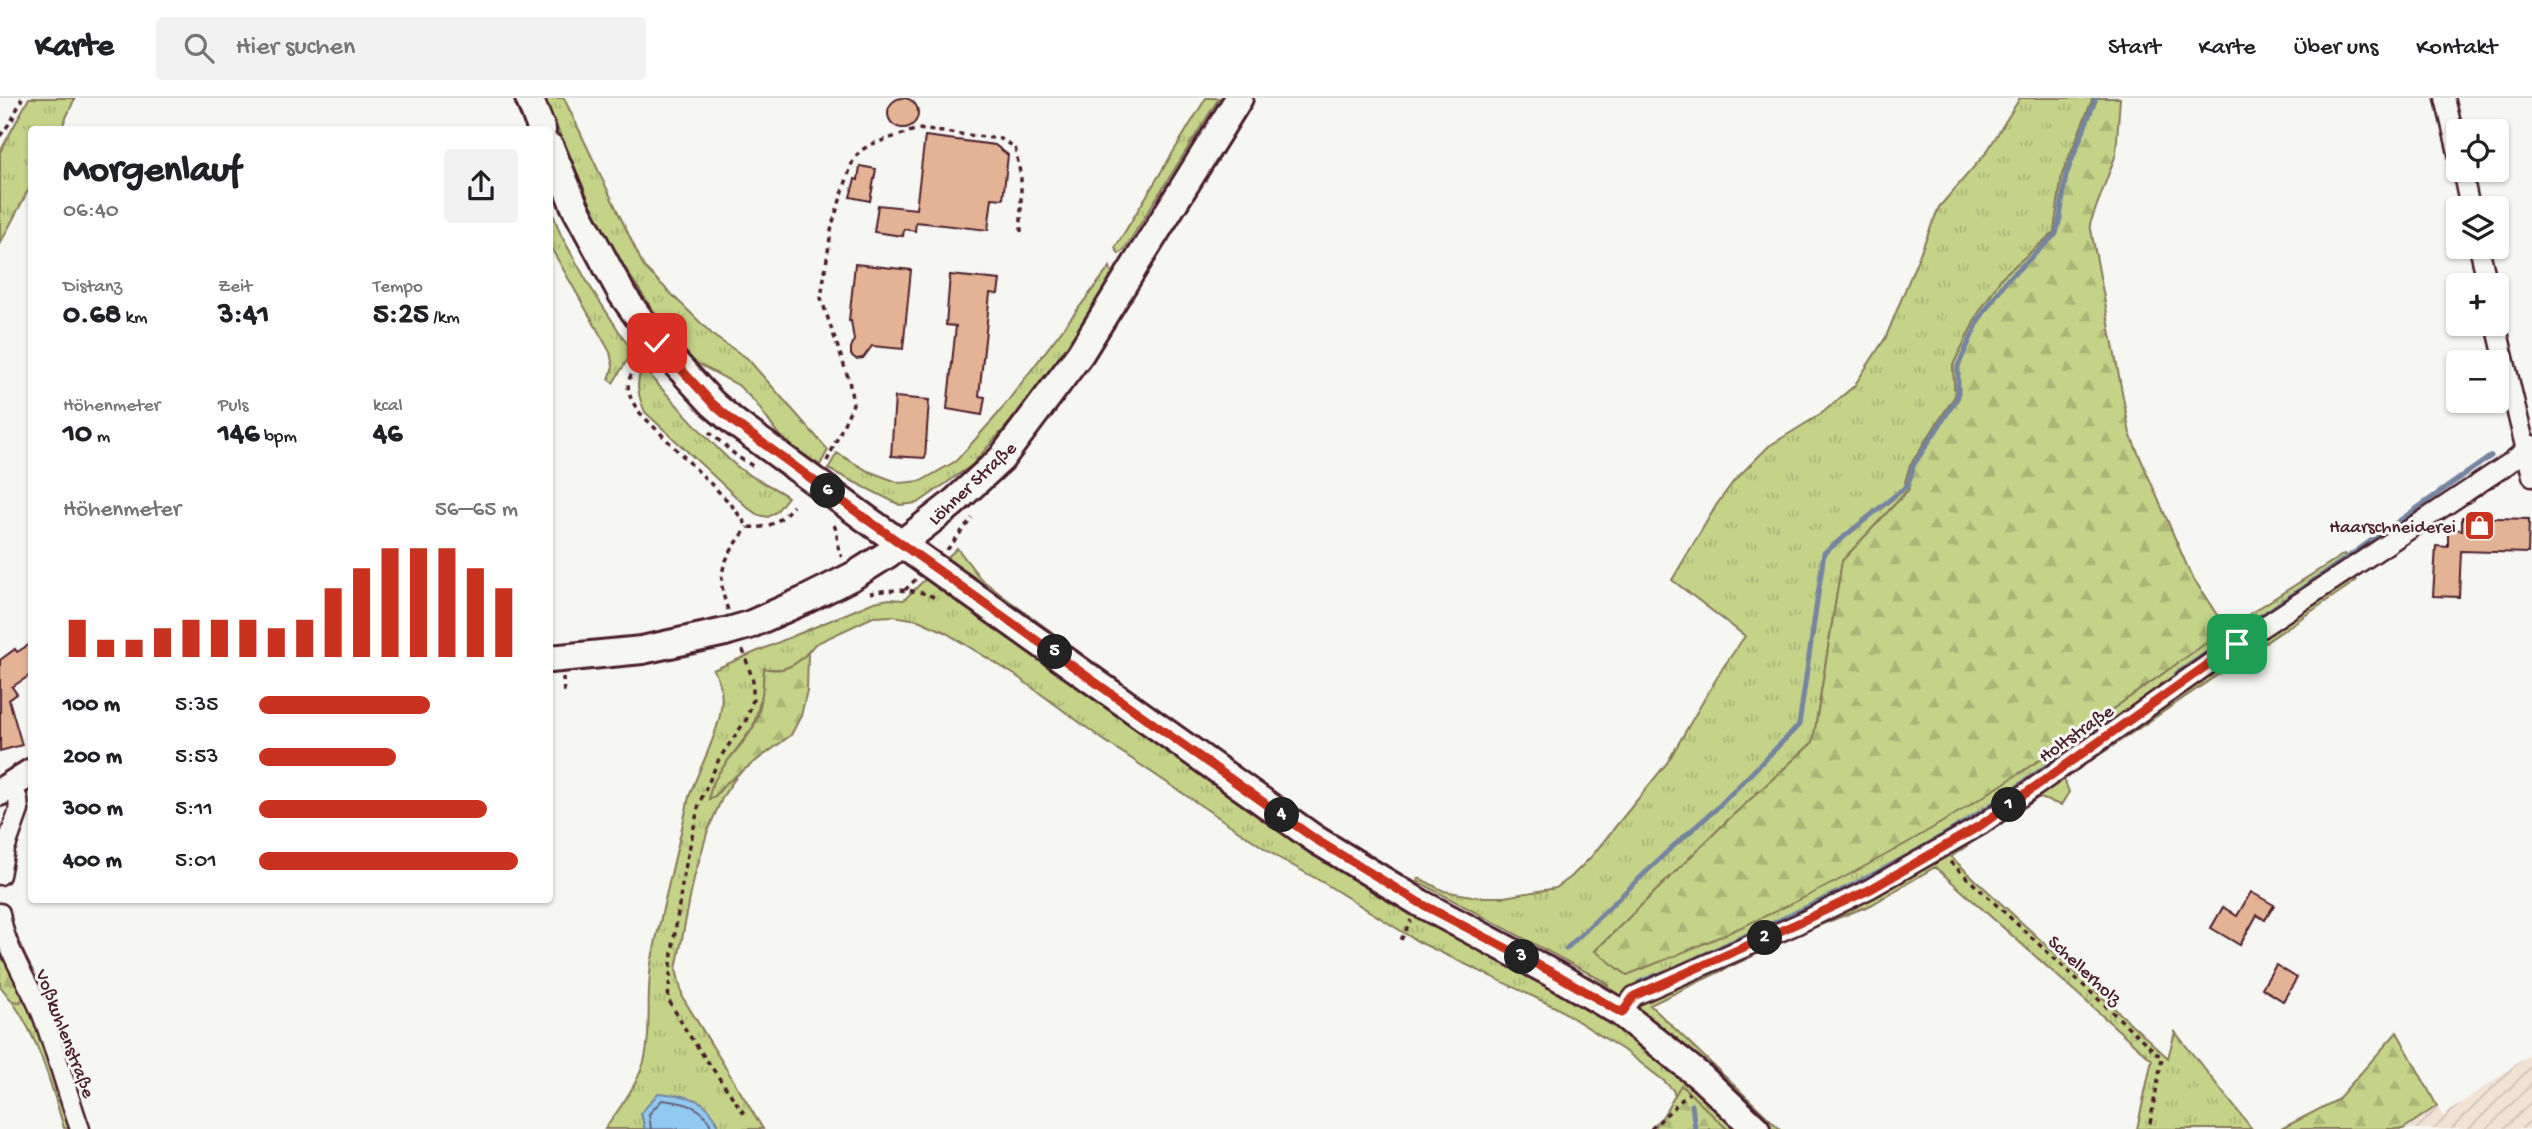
<!DOCTYPE html>
<html lang="de">
<head>
<meta charset="utf-8">
<style>
	:root { --surface:#fff; --page:#f2f2f2; --text:#202124; --muted:#757577; --line:#e0e0e0; --accent:#c8321e }
	body { margin:0; font-family:"Gochi Hand",sans-serif; background:var(--page); color:var(--text); height:100vh; display:flex; flex-direction:column; font-size:26px; white-space:nowrap }
	* { box-sizing:border-box; margin:0 }
	p { font-size:23px; color:var(--muted) }
	.icon { flex:none; width:38px; height:38px; fill:none; stroke:currentColor; stroke-width:2; stroke-linecap:round; stroke-linejoin:round }
	.map { position:relative; flex:1; overflow:hidden }
	.drawer { position:absolute; left:28px; top:28px; width:525px; height:777px; display:flex; flex-direction:column; background:var(--surface); border-radius:7px; box-shadow:0 2px 5px #0004 }
	.drawer>* { flex:none }
	.controls { position:absolute; left:2446px; top:21px; display:grid; gap:14px }
	.controls a { display:grid; place-items:center; width:63px; height:63px; border-radius:7px; background:var(--surface); box-shadow:0 2px 5px #0004; font-size:35px }
	.pin { position:absolute; display:grid; place-items:center; width:60px; height:60px; color:#fff; margin:-30px; border-radius:14px; box-shadow:0 4px 10px #0006 }
	.km { position:absolute; width:35px; height:35px; margin:-18px; border-radius:50%; background:#222; color:#fff; font-size:19px; line-height:35px; text-align:center }
	.round { display:grid; place-items:center; flex:none; width:74px; height:74px; border-radius:7px; background:var(--page) }
	.headline { display:flex; align-items:center; justify-content:space-between; height:119px; padding:0 35px }
	h1 { font-size:38px; font-weight:700; line-height:52px }
	.metrics { display:grid; grid-template-columns:repeat(3,1fr); gap:10px; height:119px; padding:7px 35px }
	.metrics div { display:grid; align-content:center }
	.metrics b { font-size:30px; font-weight:700 }
	.metrics small { font-size:19px; font-weight:400 }
	.metrics p { font-size:19px }
	.chart { height:196px; padding:14px 35px }
	.chart p { display:flex; justify-content:space-between }
	.chart svg { width:100%; height:126px; margin-top:7px; stroke:var(--accent); stroke-width:6 }
	ul { padding:0 35px; list-style:none; font-size:23px }
	li { display:grid; grid-template-columns:112px 84px 1fr; align-items:center; height:52px }
	li i { height:18px; border-radius:9px; background:var(--accent) }
	header { display:flex; align-items:center; gap:42px; box-sizing:border-box; height:98px; padding:0 35px; background:var(--surface); border-bottom:2px solid var(--line) }
	header strong { font-size:33px }
	nav { display:flex; gap:38px; margin-inline-start:auto; font-size:24px }
	.search { width:490px; height:63px; background:var(--page); display:flex; align-items:center; gap:18px; box-sizing:border-box; padding:0 24px; border-radius:7px; color:var(--muted); font-size:26px }
	.map>svg:first-child { display:block }
</style>
</head>
<body>
<header>
<strong>Karte</strong>
<div class="search"><svg class="icon" aria-label="search" viewBox="0 0 24 24"><circle cx="10" cy="10" r="6"/><path d="M15 15l6 6"/></svg>Hier suchen</div>
<nav><a>Start</a><a>Karte</a><a>Über uns</a><a>Kontakt</a></nav>
</header>
<div class="map">
<svg width="2532" height="1031" viewBox="0 0 2532 1031">
	<defs>
		<pattern id="industrial-furrows" width="10" height="10" patternUnits="userSpaceOnUse" patternTransform="scale(1.75)"><rect width="10" height="10" fill="#f1e2d6"/><path d="M-1 1l2-2M0 10L10 0M9 11l2-2" fill="none" stroke="#d0c1b8"/></pattern>
		<pattern id="grass-tufts" width="24" height="20" patternUnits="userSpaceOnUse" patternTransform="scale(1.75)"><rect width="24" height="20" fill="#c4d388"/><path d="M3 7l-1-3M5 7V3M7 7l1-3M15 17l-1-3M17 17v-4M19 17l1-3" fill="none" stroke="#aab576"/></pattern>
		<pattern id="forest-firs" width="22" height="20" patternUnits="userSpaceOnUse" patternTransform="scale(1.75)"><rect width="22" height="20" fill="#c4d388"/><path d="M5 1l3.5 6h-7zM16 11l3.5 6h-7z" fill="#aab576"/></pattern>
	</defs>
	<rect width="100%" height="100%" fill="#f6f6f2"/>
	<filter id="ink" filterUnits="userSpaceOnUse"><feTurbulence type="fractalNoise" baseFrequency=".0143" numOctaves="2"/><feDisplacementMap in="SourceGraphic" scale="14" xChannelSelector="R" yChannelSelector="G"/><feConvolveMatrix kernelMatrix="1 2 1 2 8 2 1 2 1" color-interpolation-filters="sRGB"/></filter>
	<g filter="url(#ink)">
		<path fill="url(#industrial-furrows)" d="M2532 955V1031H2403L2437 1008 2443 1018Z"/>
		<path fill="url(#grass-tufts)" stroke="#87795a" stroke-width="2" d="M29 0H75L61 31 32 32 31 87 0 146V54Z
			M544 0H564L644 169 715 239 747 260 828 352 820 367 796 352 778 336 755 304 738 287 691 262 678 249 616 157 593 112Z
			M1206 0H1219L1124 152 1119 156 1115 150Z
			M2020 0H2093L2062 77 2054 134 2002 179 1953 267 1955 298 1910 367 1909 391 1842 463 1813 644 1729 721 1595 853 2020 675 2226 531 2344 456 2356 483 2064 681 2069 694 2061 707 2037 699 1951 759 2168 960 2175 934 2252 1031H2137L2152 962 1935 769 1871 807 1805 833 1650 907 1780 1031H1727L1681 988 1675 998 1673 992 1664 983 1628 955 1557 910 1419 844 1324 785 1279 760 1105 643 1015 577 943 533 918 522 893 518 873 519 815 546 798 566 784 571H764L763 593 753 629 724 668 710 695 715 698 725 686 737 678 723 698 708 732 694 780 676 871 683 900 763 1031H719L716 1021 641 1015 645 1031H605C619 1011 635 990 643 967 653 935 645 895 652 861 663 807 677 753 689 699 700 664 739 607 713 572L874 504 889 501 904 502 957 450 981 481 1004 499 1319 729 1378 767 1490 831 1608 888 1607 885 1417 783 1419 780 1444 793 1477 799H1504L1556 790 1571 779 1591 759 1667 665 1722 571 1745 538 1672 482 1717 406 1734 383 1769 348 1821 316 1854 288 1886 239 1939 109 1986 55Z
			M550 108 561 137 589 187 628 247V261L613 285 609 282 613 268 610 254 550 148Z
			M1110 169 1113 179 1054 270 1017 316 972 367 918 405 900 407 828 371 837 355 868 373 900 385 921 383 956 363 997 317Z
			M643 270C650 274 652 281 657 286 683 312 705 340 733 365 749 380 770 386 788 399L776 414 768 419 758 417 748 410 645 314C639 300 634 284 643 270Z
			M0 827 86 1031 64 1030C51 986 39 941 12 903L20 904 21 889 0 856Z"/>
		<path fill="url(#forest-firs)" stroke="#87795a" stroke-width="2" d="M2093 0H2120L2116 56 2090 126 2130 336 2190 475 2226 531C2116 608 2008 689 1891 754 1807 801 1717 842 1627 877L1595 853 1729 721 1813 644 1842 463 1909 391 1905 384 1910 367 1955 298 1953 267 1978 216 2002 179 2054 134 2062 77Z
			M808 554 807 592 801 618 791 637 725 686 715 698 709 701C710 676 741 651 753 630 762 613 763 589 764 570 782 575 796 568 808 554Z
			M0 856 21 889 24 899 20 904 12 903 0 888Z
			M2397 934 2437 1008 2403 1031H2281L2337 1002Z
			M1681 987 1727 1031H1652L1663 1018Z"/>
		<path fill="#92c9f0" stroke="#7585a1" stroke-width="2" d="M658 995C687 998 710 999 719 1031H645L641 1015Z"/>
		<g fill="none" stroke-linecap="round" stroke-linejoin="round">
			<path stroke="#67637a" stroke-width="2" d="M651 1031 649 1016 662 1002C684 1005 705 1007 712 1031"/>
			<path stroke="#7585a1" stroke-width="5" d="M2176 576 2345 461 2491 358
				M1566 851 1670 751 1715 712 1799 627 1824 455 1908 387 1913 368 1958 299V268L1980 220 2006 183 2056 136 2060 120 2066 77 2096 0
				M1679 868C1778 823 1879 779 1971 720 2019 690 2064 654 2111 621
				M1639 884 1667 873
				M1692 1007 1695 1031"/>
		</g>
		<path fill="#e4b396" stroke="#4a1f2b" stroke-width="2" d="M888 15a15 15 0 1 1 30 0a15 15 0 1 1-30 0Z
			M925 38 995 47 1008 57 1003 101 992 100 988 132 916 124 915 133 904 131 903 138 874 134 878 107 916 111Z
			M860 68 876 71 870 103 850 99 855 81 858 82Z
			M855 166 911 172 903 251 872 248 863 260 856 261 851 257V250L854 242 851 223H849Z
			M950 177 1000 182 998 196 990 195 979 298 985 299 982 317 947 311 956 228 946 227Z
			M895 299 929 302 925 360 891 358Z
			M2462 419 2529 421 2528 455 2461 453 2459 499 2433 498 2436 448 2448 449V431L2462 432Z
			M32 545V576L12 589 17 596 9 602 22 647 0 653V562L15 551 17 554Z
			M2251 794 2274 807 2265 822 2257 817 2240 847 2211 830 2223 809 2237 818Z
			M2276 867 2297 880 2283 903 2262 890Z"/>
		<g fill="none" stroke-linecap="round" stroke-linejoin="round">
			<defs>
				<path id="street" d="M2445 0 2459 59
					M2462 72 2470 110
					M2479 149 2488 187
					M2496 226 2532 378
					M0 777 5 751 19 712 18 701 11 686
					M0 815C5 851 27 881 41 914 56 952 66 992 80 1031
					M1621 915 1634 898 1798 826 1869 791 1981 727 2237 546 2508 366 2532 347"/>
				<path id="secondary" d="M529 0 542 32
					M550 49 575 109 622 196 657 245 713 306 734 324 865 420 1315 741 1420 805 1559 879 1621 915 1702 980 1756 1031
					M749 527 805 502 853 478 888 456 952 406 1001 361 1080 256 1239 0
					M550 561 642 552 725 534
					M0 694 32 674"/>
			</defs>
			<use href="#street" stroke="#4a1f2b" stroke-width="23"/>
			<use href="#secondary" stroke="#4a1f2b" stroke-width="32"/>
			<path stroke="#4a1f2b" stroke-width="3.5" stroke-dasharray="5 5" stroke-linecap="butt" d="M0 38 12 22 22 0
				M642 260C625 282 623 292 640 315L730 405 748 429C770 431 779 424 793 408
				M709 334 738 359 756 370
				M827 363 853 306 849 282 821 200 832 127 853 62 860 53 872 46 918 31 1001 41 1015 49 1021 80V134
				M834 427C839 437 836 450 842 459
				M947 452 972 420
				M905 492 916 481
				M870 495C890 491 919 490 937 501
				M728 512C714 473 725 460 748 429
				M743 552 753 583V602L746 622 719 661 699 706 683 780 672 855 668 901 687 934 745 1017
				M563 579 564 596
				M1950 764 2162 960 2149 1031
				M1401 842 1411 822
				M1651 1031 1689 995"/>
			<use href="#street" stroke="#f6f6f2" stroke-width="18"/>
			<use href="#secondary" stroke="#f6f6f2" stroke-width="26"/>
			<defs>
				<path id="secondary-bridge" d="M725 534 749 527"/>
			</defs>
			<use href="#secondary-bridge" stroke="#4a1f2b" stroke-width="32" stroke-linecap="butt"/>
			<use href="#secondary-bridge" stroke="#f6f6f2" stroke-width="26"/>
		</g>
	</g>
	<g fill="none" stroke-linecap="round" stroke-linejoin="round" filter="url(#ink)">
		<defs>
			<path id="route" d="M657 245 713 306 734 324 865 420 1315 741 1420 805 1559 878 1622 915 1634 898 1798 825 1869 792 1940 751 1981 727 2237 546"/>
		</defs>
		<use href="#route" stroke="#fff" stroke-width="14"/>
		<use href="#route" stroke="#c8321e" stroke-width="9"/>
	</g>
	<defs>
		<symbol id="shop-square" viewBox="-11 -11 22 22"><rect x="-9" y="-9" width="18" height="18" rx="4" fill="#c8321e" stroke="#f6f6f2"/><path d="M-5-2.5h2.3a2.7 3.5 0 0 1 5.4 0H5L5.5 6h-11ZM-1.5-2.5h3a1.5 2.3 0 0 0-3 0Z" fill="#fff"/></symbol>
	</defs>
	<g fill-rule="evenodd">
		<use href="#shop-square" x="2462" y="410" width="35" height="35"/>
	</g>
	<g text-anchor="middle" stroke-width="6" stroke-linejoin="round" paint-order="stroke">
		<g font-size="19" fill="#4a1f2b" stroke="#f6f6f2">
			<text transform="translate(971 384) rotate(-43)" y="7">Löhner Straße</text>
			<text transform="translate(2075 634) rotate(-35)" y="7">Holtstraße</text>
			<text transform="translate(2086 871) rotate(43)" y="7">Schellerholz</text>
			<text transform="translate(67 935) rotate(69)" y="7">Voßkuhlenstraße</text>
		</g>
		<g font-size="19" fill="#4a1f2b" stroke="#f6f6f2" text-anchor="end">
			<text x="2456" y="434">Haarschneiderei</text>
		</g>
	</g>
</svg>
<div class="controls">
<a><svg class="icon" aria-label="locate" viewBox="0 0 24 24"><circle cx="12" cy="12" r="6"/><path d="M12 2v4M12 18v4M2 12h4M18 12h4"/></svg></a>
<a><svg class="icon" aria-label="layers" viewBox="0 0 24 24"><path d="M12 4l9 5-9 5-9-5zM3 14l9 5 9-5"/></svg></a>
<a>+</a>
<a>−</a>
</div>
<div class="pin" style="left:2237px;top:546px;background:#1e9e55"><svg class="icon" aria-label="arrive" viewBox="0 0 24 24"><path d="M6 21V4h12l-3 4 3 4H6"/></svg></div>
<div class="pin" style="left:657px;top:245px;background:#d93025"><svg class="icon" aria-label="check" viewBox="0 0 24 24"><path d="M5 12l5 5 9-10"/></svg></div>
<b class="km" style="left:2009px;top:707px">1</b>
<b class="km" style="left:1765px;top:840px">2</b>
<b class="km" style="left:1522px;top:859px">3</b>
<b class="km" style="left:1282px;top:717px">4</b>
<b class="km" style="left:1055px;top:554px">5</b>
<b class="km" style="left:828px;top:393px">6</b>
<section class="drawer">
<div class="headline"><div><h1>Morgenlauf</h1><p>06:40</p></div><a class="round"><svg class="icon" aria-label="share" viewBox="0 0 24 24"><path d="M12 15V3M7 8l5-5 5 5M5 13v7h14v-7"/></svg></a></div>
<div class="metrics">
<div><p>Distanz</p><b>0.68<small> km</small></b></div>
<div><p>Zeit</p><b>3:41</b></div>
<div><p>Tempo</p><b>5:25<small> /km</small></b></div>
</div>
<div class="metrics">
<div><p>Höhenmeter</p><b>10<small> m</small></b></div>
<div><p>Puls</p><b>146<small> bpm</small></b></div>
<div><p>kcal</p><b>46</b></div>
</div>
<div class="chart"><p><span>Höhenmeter</span>56–65 m</p>
<svg viewBox="0 0 160 44" preserveAspectRatio="none"><path d="M5 44V31M15 44V38M25 44V38M35 44V34M45 44V31M55 44V31M65 44V31M75 44V34M85 44V31M95 44V20M105 44V13M115 44V6M125 44V6M135 44V6M145 44V13M155 44V20"/></svg>
</div>
<ul>
<li><b>100 m</b>5:35<i style="width:66%"></i></li>
<li><b>200 m</b>5:53<i style="width:53%"></i></li>
<li><b>300 m</b>5:11<i style="width:88%"></i></li>
<li><b>400 m</b>5:01<i style="width:100%"></i></li>
</ul>
</section>
</div>
</body>
</html>
